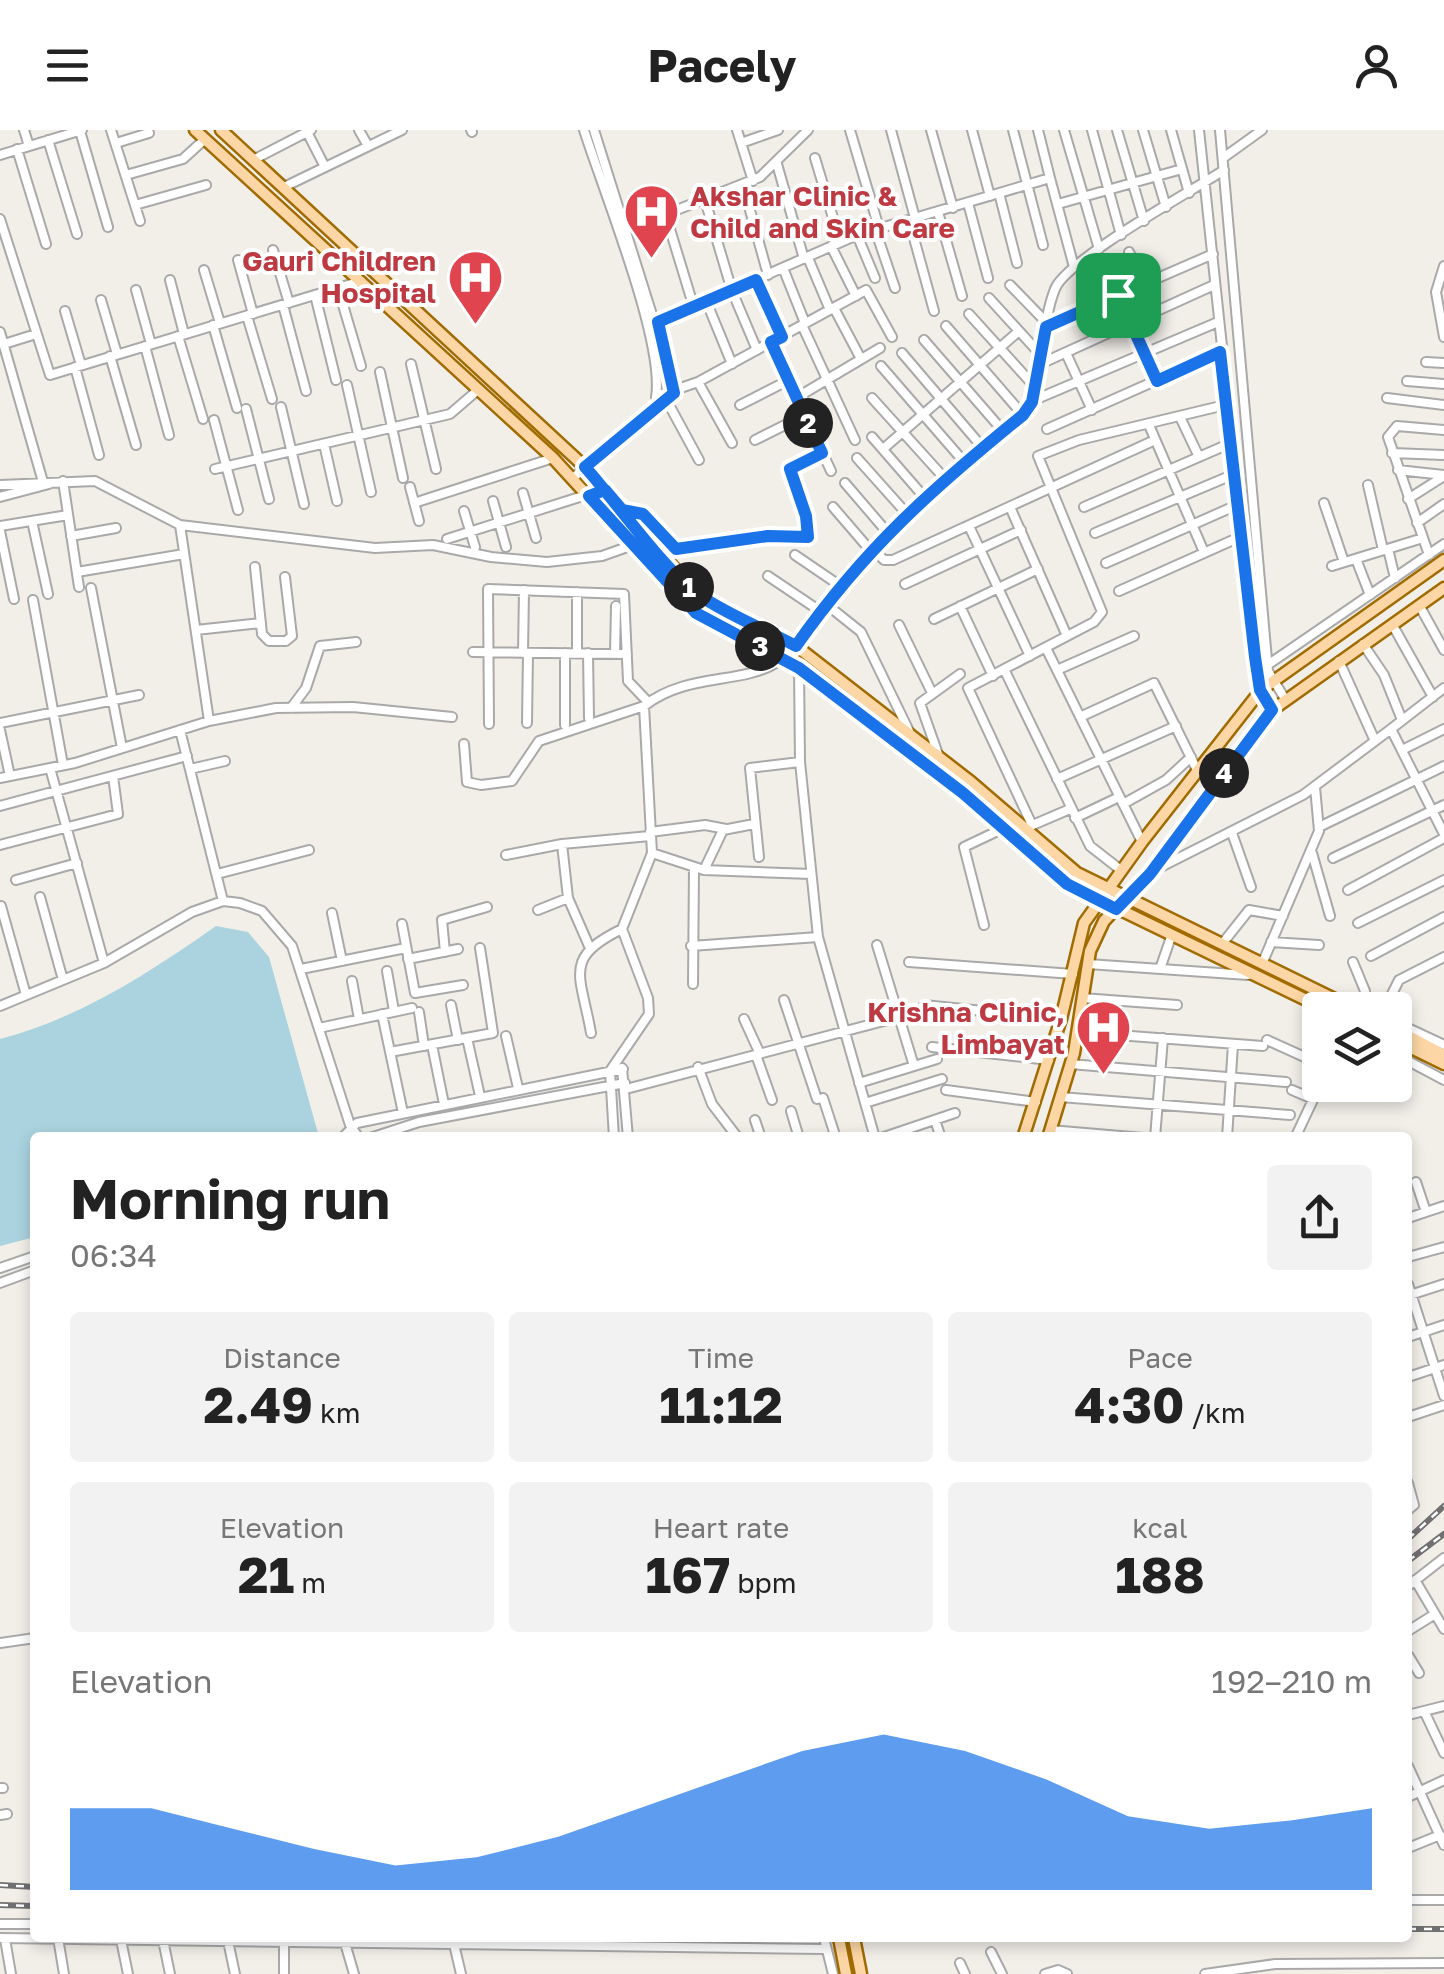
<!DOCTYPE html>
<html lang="en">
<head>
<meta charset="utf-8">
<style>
	:root { --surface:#fff; --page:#f2f2f2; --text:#222; --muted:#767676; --accent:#1a73e8 }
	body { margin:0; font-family:"Golos Text",sans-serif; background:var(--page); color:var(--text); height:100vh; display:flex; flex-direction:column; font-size:38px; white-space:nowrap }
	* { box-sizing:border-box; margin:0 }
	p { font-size:32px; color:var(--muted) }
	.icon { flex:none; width:55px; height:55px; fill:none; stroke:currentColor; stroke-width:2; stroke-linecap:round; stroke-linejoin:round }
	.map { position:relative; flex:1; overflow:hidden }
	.panel { position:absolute; left:30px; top:1002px; width:1382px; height:810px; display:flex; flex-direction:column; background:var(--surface); border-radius:10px; box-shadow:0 5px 15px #0003 }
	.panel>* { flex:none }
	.controls { position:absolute; left:1302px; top:862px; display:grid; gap:20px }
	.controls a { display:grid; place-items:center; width:110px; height:110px; border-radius:10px; background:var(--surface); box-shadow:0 5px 15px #0003; font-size:50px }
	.pin { position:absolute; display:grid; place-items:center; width:85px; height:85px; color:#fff; margin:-42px; border-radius:20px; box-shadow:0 5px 15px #0006 }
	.km { position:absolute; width:50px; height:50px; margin:-25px; border-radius:50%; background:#222; color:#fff; font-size:28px; line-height:50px; text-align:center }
	.round { display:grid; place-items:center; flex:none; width:105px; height:105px; border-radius:10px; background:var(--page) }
	.summary { display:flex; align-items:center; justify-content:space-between; height:170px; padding:0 40px }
	h1 { font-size:55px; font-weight:700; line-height:75px }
	.stats { display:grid; grid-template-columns:repeat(3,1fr); gap:15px; height:170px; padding:10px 40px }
	.stats div { display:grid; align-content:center; border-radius:10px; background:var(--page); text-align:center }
	.stats b { font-size:50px; font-weight:700 }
	.stats small { font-size:28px; font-weight:400 }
	.stats p { font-size:28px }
	.chart { height:280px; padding:20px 40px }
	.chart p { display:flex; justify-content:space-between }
	.chart svg { width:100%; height:180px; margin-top:10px; fill:var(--accent); opacity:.7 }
	header { display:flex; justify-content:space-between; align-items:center; height:130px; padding:0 40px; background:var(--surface); font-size:45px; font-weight:700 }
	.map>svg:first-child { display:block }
</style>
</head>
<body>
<header><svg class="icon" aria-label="menu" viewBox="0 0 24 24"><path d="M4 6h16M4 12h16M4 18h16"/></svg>Pacely<svg class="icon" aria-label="person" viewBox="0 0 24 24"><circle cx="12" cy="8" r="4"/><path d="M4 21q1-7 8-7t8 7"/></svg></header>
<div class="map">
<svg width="1444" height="1844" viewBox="0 0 1444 1844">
	<rect width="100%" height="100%" fill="#f2efe9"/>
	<path fill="#aad3df" d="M216 796 248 802 269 827 319 1007 35 1008V1107L0 1116V909C80 888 149 843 216 796Z"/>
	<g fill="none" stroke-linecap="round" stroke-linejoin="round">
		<defs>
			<path id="minor" d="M24 0 29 16
				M111 0 140 91
				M359 0 368 16
				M471 0 472 2
				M584 0C603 60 665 212 656 267
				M737 0 753 51
				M850 0 879 98
				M891 0 915 88
				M931 0 953 78
				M972 0 990 66
				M1013 0 1043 115
				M1038 0 1050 48
				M1064 0 1099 119
				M1092 0 1121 105
				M1117 0 1144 91
				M1143 0 1166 77
				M1171 0 1189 63
				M1199 0 1255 527 1261 560 1272 579
				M1220 0 1268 541 1285 569
				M80 1 108 97
				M307 2 325 37
				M48 10 77 104
				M116 13 149 3
				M741 13 778 0
				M17 19 46 114
				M0 25 82 0
				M815 28 840 111
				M1223 28 1262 0
				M253 30 311 0
				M777 34 804 129
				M126 45 183 29 205 9
				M743 55 768 145
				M284 57 402 0
				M999 63 1017 133
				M705 70 732 161 757 220
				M968 73 988 148
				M1058 74 1182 39
				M135 75 206 55
				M938 82 962 166
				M666 86 694 178
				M0 89 50 245 361 151
				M909 90 934 181
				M875 99 895 158
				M626 100 760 47 808 0
				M857 105 875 148
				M831 116 856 166
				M273 120 289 173
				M1129 122 1145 153
				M808 128 830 180
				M238 130 253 184
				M1106 136 1157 251
				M1444 136 1436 162 1444 207
				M783 138 805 193
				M204 140 220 193
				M170 150 184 204
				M756 150 782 207
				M1010 155 1046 192
				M338 158 361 236
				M136 160 151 214
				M315 165 336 250
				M989 168 1040 224
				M101 170 117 224
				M707 173 732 234
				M283 175 306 261
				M834 178 861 229
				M65 181 81 235
				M969 184 1034 256
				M247 186 272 269
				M657 193 857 105 1050 48 1074 137
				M213 195 237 278
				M802 195 855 310
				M946 196 1023 285
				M1045 197 1213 124
				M0 202 43 352
				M178 206 203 289
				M924 210 1003 301
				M771 212 831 341
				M4 214 36 204
				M145 216 169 305
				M902 223 983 318
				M1066 223 1092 280
				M110 226 136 315
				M1426 232 1444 233
				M411 234 436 339
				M1038 235 1214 155
				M881 236 965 333
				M75 237 99 325
				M380 242 403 348
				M1407 251 1444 254
				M698 252 732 313
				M347 255 371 362
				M657 266 698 252 866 160 892 207
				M796 268 880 218
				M872 268 946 350
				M1387 268 1444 275
				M667 271 699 330
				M1032 271 1218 192
				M740 275 789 250
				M281 277 304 374
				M246 279 269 369
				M1180 287 1199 327
				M214 290 238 380
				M1149 295 1204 422
				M1047 299 1220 222
				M872 307 925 368
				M755 310 805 285
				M324 314 337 371
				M883 319 1019 201
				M1392 323 1444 325
				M857 328 907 384
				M215 339 450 284 479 259
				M1398 340 1444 345
				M572 349 655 276 667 271 675 258 594 0
				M63 351 79 457
				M845 353 887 402
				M0 355 95 351 180 395 375 418 433 415 491 427 547 432 602 426 633 415
				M1368 355 1383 420
				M410 357 419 391
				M523 363 536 408
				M0 367 49 354
				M1408 369 1444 346
				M493 371 506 417
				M414 373 553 328
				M1324 373 1344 432
				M833 377 870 420
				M1010 377 1067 506
				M1084 377 1231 313
				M624 380 643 384 676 419 768 406 807 408 806 383 790 339 822 323
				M464 381 475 417
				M32 391 48 464
				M1417 393 1444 374
				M180 395 209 591
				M0 396 68 385
				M969 396 1030 526
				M0 401 14 469
				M1095 403 1232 345
				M71 406 116 398
				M447 409 605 359
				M872 418 884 430H893L1155 310
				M1388 419 1395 448
				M795 425 839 455
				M1429 425 1388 307 1397 296 1444 300
				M1356 429 1370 465
				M1106 433 1237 375
				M1332 436 1423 408
				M255 437 262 504 269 511H286L292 506 285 447
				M77 442 184 424
				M768 446 820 481
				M905 454 1021 400
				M91 458 122 618
				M1119 461 1242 406
				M33 470 63 635
				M826 474 861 502 909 601
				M1419 475 1444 520
				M960 476 993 546
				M934 489 1038 439
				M1392 494 1433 567
				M899 495 932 563
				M196 500 261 493
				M1363 514 1384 545 1402 590
				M1046 518 1142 712
				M473 522 627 524
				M523 523 524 460
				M577 523V462
				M588 523 589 588
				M615 524 616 476
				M1339 531 1375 611
				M1266 536 1444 414
				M799 538 800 632 818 807 875 1008
				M1057 540 1134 506
				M1005 541 1090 716 1122 741
				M291 578 306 558 320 516 356 512
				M1080 587 1154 553 1197 640
				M0 593 139 565
				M527 593 528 523
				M489 594 488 459 624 464 628 551 648 572
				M565 595V523
				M1391 599 1444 558
				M0 600 10 646
				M180 600 223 771
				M464 614 467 652 481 655 512 651 539 611 644 576
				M1402 620 1444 599
				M938 624 920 573 960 544
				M50 638 104 833
				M190 639 225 631
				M0 648 75 633 209 591 276 578 353 577 452 587
				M1057 649 1176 596
				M1123 674 1166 650 1191 627
				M0 676 187 626
				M1075 688 1119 667
				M1032 695 968 558 1094 492 1102 482 1038 326 1079 310 1225 275
				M1028 697 1070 679
				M1319 697 1444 636
				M650 702 705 695 726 699
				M1232 703 1251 757
				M562 714 568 768 589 816
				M0 715 118 684 113 646
				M652 723 704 740 811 744
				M1312 723 1330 786
				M506 725 562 714 650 706
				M759 727 750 638 800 632
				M1333 728 1444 675
				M704 740 723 700 754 694
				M1149 743 1303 665 1391 599 1444 704
				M217 744 309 720
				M16 750 77 733
				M1348 760 1444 708
				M40 767 63 850
				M1 776 26 865
				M538 780 568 768
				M332 783 342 831
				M1358 793 1444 750
				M402 794 415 863 463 855
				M984 795 964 717 1004 698
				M1271 812 1319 815
				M1222 814 1249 780 1283 786
				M877 815 914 936
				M691 816 818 807
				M445 822 442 790 487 777
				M1371 826 1444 787
				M408 829 458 819
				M909 832 1073 844
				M1353 832 1365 861 1362 876
				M1088 834 1248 845
				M1262 834 1319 701 1315 657
				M301 839 406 818
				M1160 839 1171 807
				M387 841 394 881
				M352 851 359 889
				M693 854 694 738
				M1082 868 1177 875
				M784 870 817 969
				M451 875 458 910
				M924 875 1061 889
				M0 876 104 833 192 782 223 771 240 773 262 781 292 816 350 995 359 1008
				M1384 880 1399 850 1444 827
				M419 882 424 916
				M382 884 403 983
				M744 889 760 924
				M1395 892 1444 915
				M319 898 412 878
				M1078 902 1263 916
				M591 903C581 845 562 828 622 799
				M506 906 518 958
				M467 908 480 966
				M1267 910 1320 934
				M432 915 444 974
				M932 917 1049 930
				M390 922 493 903 480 818
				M1395 924 1444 950
				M756 925 772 970
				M1070 934 1286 952
				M698 937 712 974 738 1008
				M622 938 628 1008
				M859 953 937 929
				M626 959 899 887
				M946 960 1036 972
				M1292 960 1313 969
				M1060 967 1290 985
				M823 968 836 1008
				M865 973 942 949
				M791 981 799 1008
				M755 990 761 1008
				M935 990 941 1008
				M1050 1000 1144 1008
				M342 1008 357 993 623 939
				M370 1008 419 992 625 953
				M614 1008 610 941 649 884 648 868 622 799 652 723 644 576C686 543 740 554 774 534 807 514 822 474 846 445 897 385 962 334 1023 285 1046 249 1039 199 1055 159 1066 130 1192 61 1224 40
				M881 1008 955 983
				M1155 1008 1163 908
				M1227 1008 1233 914
				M1295 1008 1320 955
				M1416 1052 1426 1082
				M1408 1088 1444 1076
				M1408 1127 1444 1117
				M0 1138 35 1126
				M0 1153 35 1140
				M1408 1154 1444 1266
				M1410 1165 1444 1154
				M1408 1207 1444 1195
				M1408 1247 1444 1235
				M1408 1287 1444 1275
				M1408 1353 1414 1375 1408 1380
				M1415 1450 1444 1499
				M1408 1456 1444 1428
				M1408 1501 1435 1484
				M0 1513 35 1508
				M1408 1525 1419 1543
				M1425 1583 1444 1623
				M1408 1585 1444 1576
				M1408 1636 1444 1715
				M0 1658H3
				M1408 1667 1444 1650
				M0 1685 7 1684
				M1408 1718 1440 1705
				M1408 1770H1444
				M0 1794H35
				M0 1808 825 1819
				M58 1808 64 1844
				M824 1808 833 1844
				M5 1809 11 1844
				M121 1810 128 1844
				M163 1810 170 1844
				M228 1811 235 1844
				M345 1813 354 1844
				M454 1814 461 1844
				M991 1822 1002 1844
				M960 1833 965 1844
				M284 1844V1812
				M1045 1844 1058 1840 1067 1844
				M1205 1844 1275 1834 1444 1833"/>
			<path id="major" d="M195 0 553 328 695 483 799 538 963 663 1067 754 1327 880
				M221 0 585 337 698 465 796 516 971 652 1077 743 1357 880
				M1395 899 1444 925
				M1395 910 1444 934
				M1023 1008 1061 889 1084 793 1142 712 1261 560 1444 430
				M1048 1008 1074 923 1090 821 1104 791 1149 743 1268 583 1444 458
				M839 1808 846 1844
				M854 1808 861 1844"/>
		</defs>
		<use href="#minor" stroke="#a9a9a9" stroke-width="12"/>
		<use href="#major" stroke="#a06b00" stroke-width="15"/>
		<use href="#minor" stroke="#fff" stroke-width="8"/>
		<use href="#major" stroke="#fcd6a4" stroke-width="10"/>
		<defs>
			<path id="rail" d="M1408 1409 1444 1376
				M1408 1431 1444 1404
				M0 1755 35 1757
				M0 1775 35 1776
				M1408 1799H1444"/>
		</defs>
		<use href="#rail" stroke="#707070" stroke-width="6"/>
		<use href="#rail" stroke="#fff" stroke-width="2.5" stroke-dasharray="8" stroke-linecap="butt"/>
	</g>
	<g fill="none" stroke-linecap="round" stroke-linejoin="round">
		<defs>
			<path id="route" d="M1118 165 1046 197 1032 272 1023 285C932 359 864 419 796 516 764 499 728 485 699 465 666 443 615 370 585 337L674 263 658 192 756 150 782 207 771 212 822 323 790 339 806 386 808 407 768 406 676 419 643 384 622 380 605 360 589 366 696 483 799 538 963 663 1067 754 1116 779 1150 744 1272 580 1260 560 1255 527 1220 222 1157 251 1118 165"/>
		</defs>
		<use href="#route" stroke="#fff" stroke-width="20"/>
		<use href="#route" stroke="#1a73e8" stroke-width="12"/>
	</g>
	<defs>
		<symbol id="hospital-pin" viewBox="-11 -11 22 30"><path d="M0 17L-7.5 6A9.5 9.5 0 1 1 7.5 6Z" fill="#e0444e" stroke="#fff"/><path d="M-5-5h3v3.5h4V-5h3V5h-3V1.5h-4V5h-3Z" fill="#fff"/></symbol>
	</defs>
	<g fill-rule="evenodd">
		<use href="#hospital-pin" x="620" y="50" width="63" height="86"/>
		<use href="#hospital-pin" x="444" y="116" width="63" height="86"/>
		<use href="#hospital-pin" x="1072" y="866" width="63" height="86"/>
	</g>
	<g text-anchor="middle" stroke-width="8" stroke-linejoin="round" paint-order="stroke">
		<g font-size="28" font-weight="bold" fill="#be3a42" stroke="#fff" text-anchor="end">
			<text x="690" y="76" text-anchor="start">Akshar Clinic &amp;<tspan x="690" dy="32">Child and Skin Care</tspan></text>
			<text x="436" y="141">Gauri Children<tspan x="436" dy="32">Hospital</tspan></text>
			<text x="1065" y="892">Krishna Clinic,<tspan x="1065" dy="32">Limbayat</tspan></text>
		</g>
	</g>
</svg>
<div class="controls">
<a><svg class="icon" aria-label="layers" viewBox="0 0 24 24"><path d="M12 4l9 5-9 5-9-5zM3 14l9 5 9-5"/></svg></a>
</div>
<div class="pin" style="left:1118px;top:165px;background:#1e9e55"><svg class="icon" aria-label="arrive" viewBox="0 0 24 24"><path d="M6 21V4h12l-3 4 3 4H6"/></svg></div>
<b class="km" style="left:689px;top:457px">1</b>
<b class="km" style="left:808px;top:293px">2</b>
<b class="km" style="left:760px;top:516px">3</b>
<b class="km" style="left:1224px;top:643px">4</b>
<section class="panel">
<div class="summary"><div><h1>Morning run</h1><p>06:34</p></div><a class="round"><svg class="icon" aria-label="share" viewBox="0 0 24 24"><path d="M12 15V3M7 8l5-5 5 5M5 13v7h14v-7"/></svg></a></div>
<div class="stats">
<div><p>Distance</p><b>2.49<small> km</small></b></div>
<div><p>Time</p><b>11:12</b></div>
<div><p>Pace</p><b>4:30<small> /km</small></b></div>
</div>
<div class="stats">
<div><p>Elevation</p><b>21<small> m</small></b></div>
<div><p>Heart rate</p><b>167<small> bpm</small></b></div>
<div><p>kcal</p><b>188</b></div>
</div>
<div class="chart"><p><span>Elevation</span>192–210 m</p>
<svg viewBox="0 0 160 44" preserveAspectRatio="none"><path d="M0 44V24L10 24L20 29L30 34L40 38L50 36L60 31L70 24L80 17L90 10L100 6L110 10L120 17L130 26L140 29L150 27L160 24V44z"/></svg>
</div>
</section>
</div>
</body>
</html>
